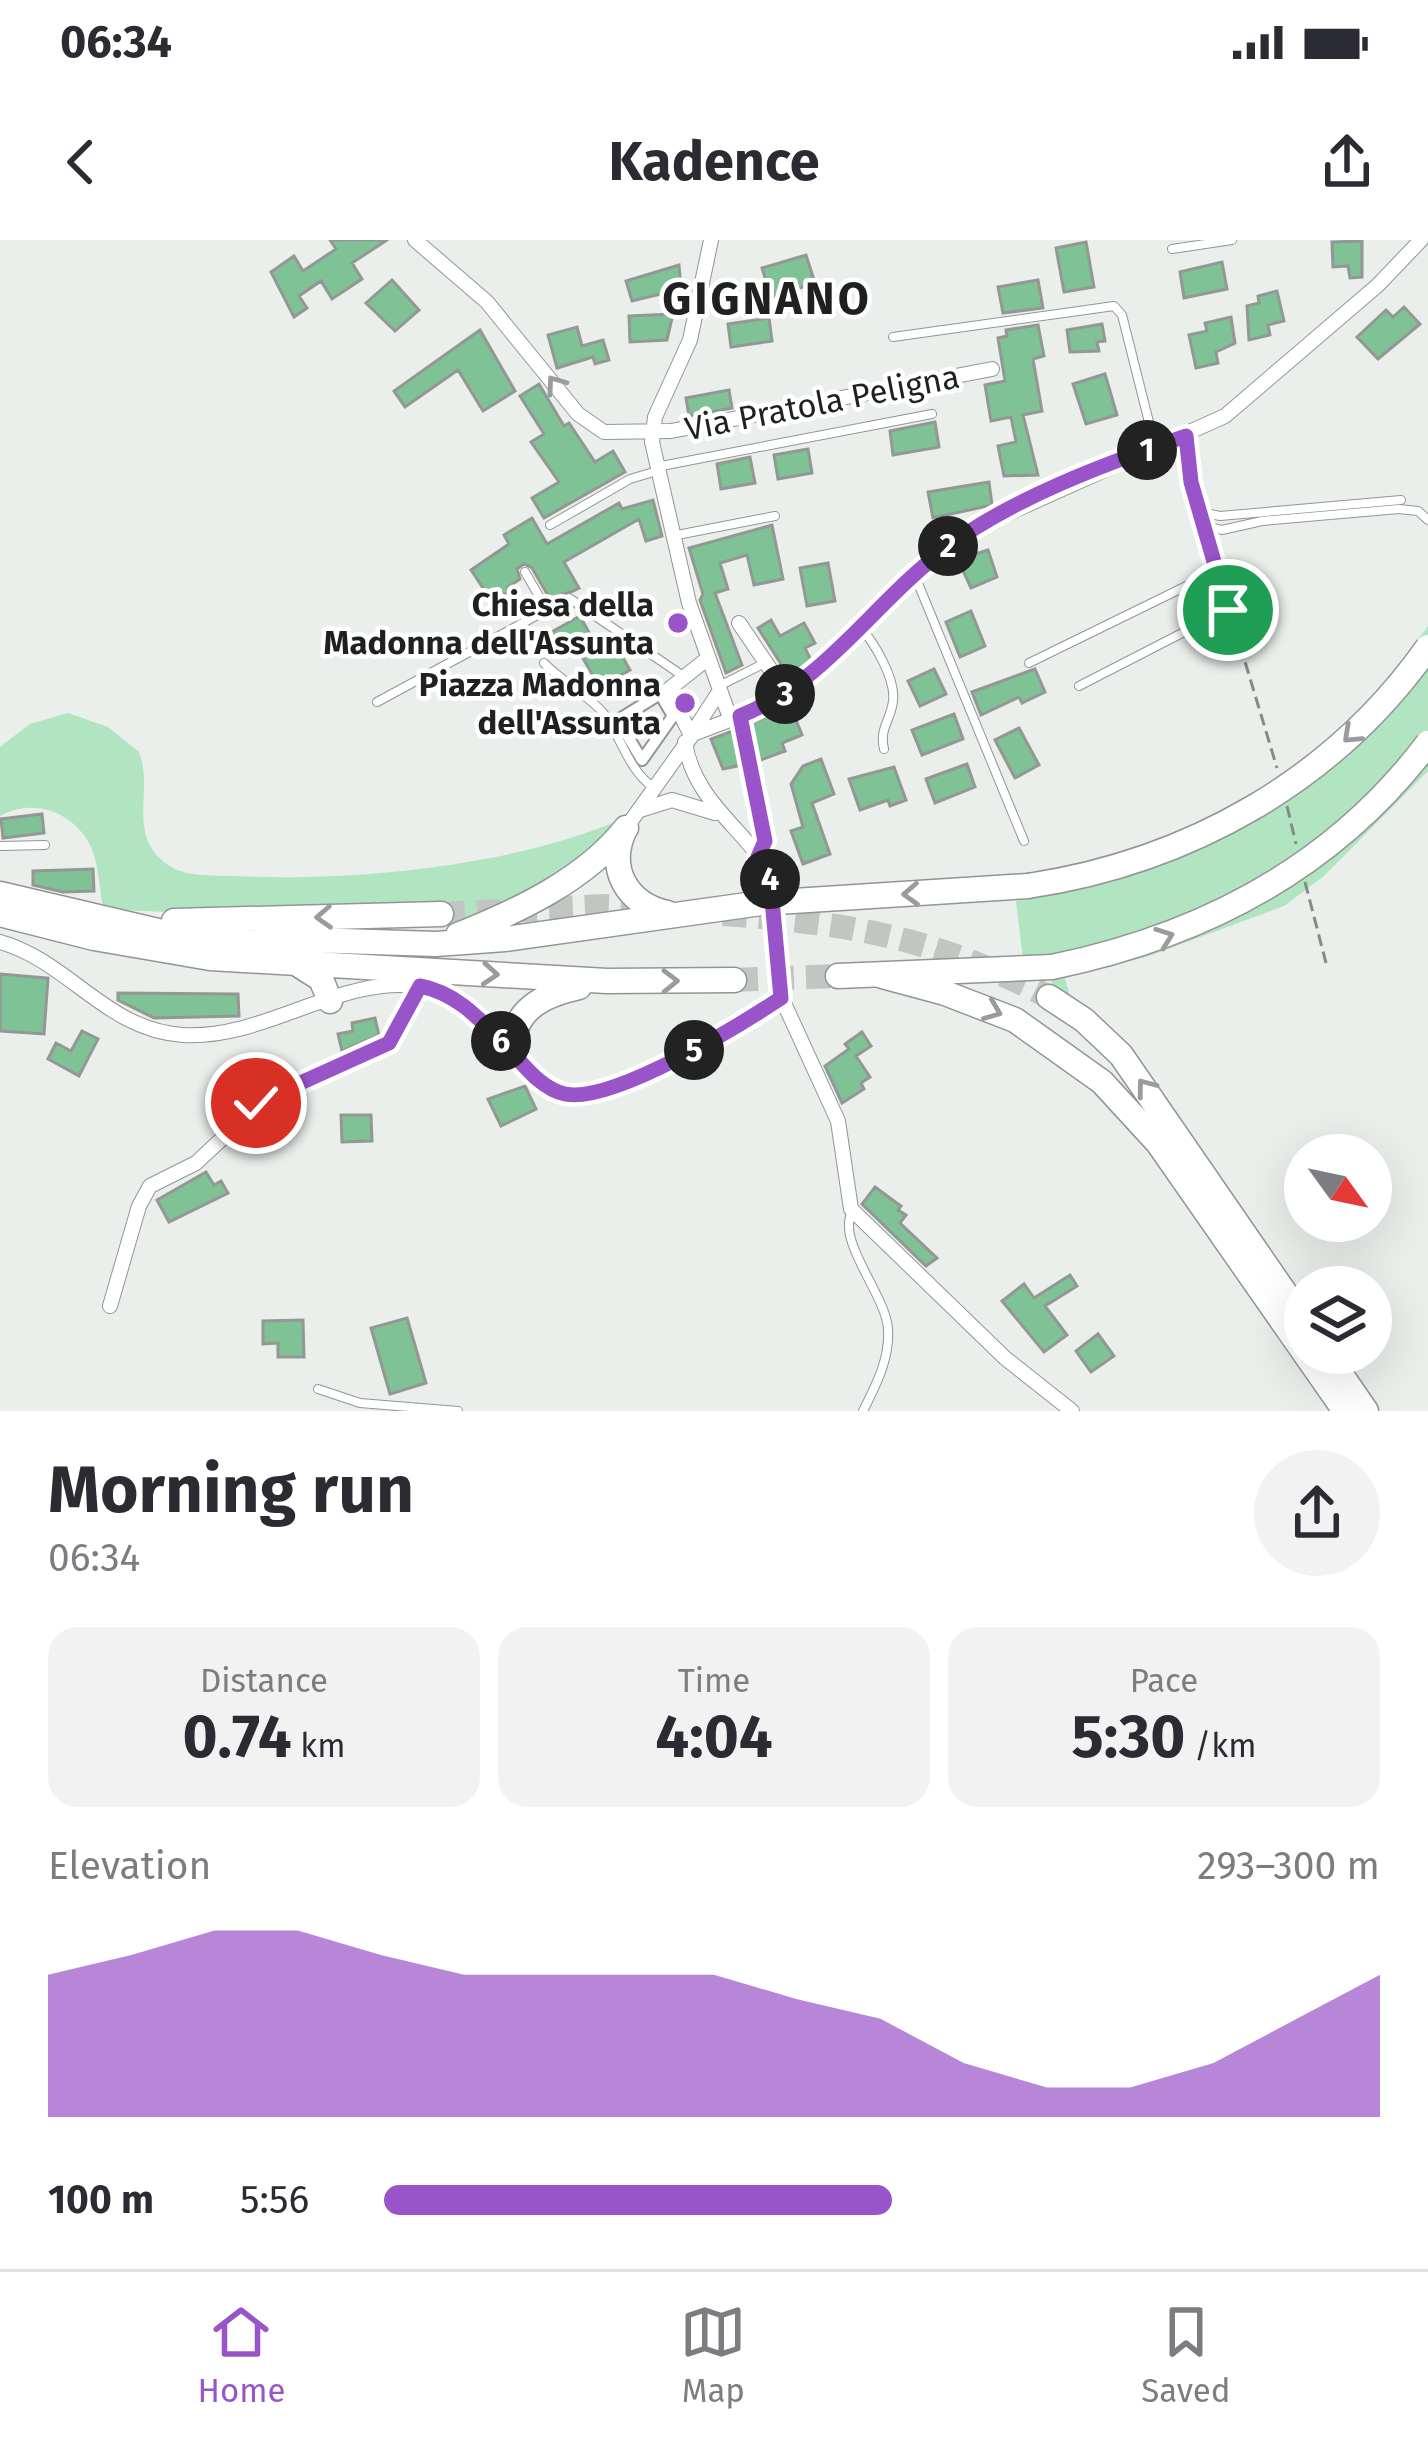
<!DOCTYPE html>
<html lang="en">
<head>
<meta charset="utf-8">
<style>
	:root { --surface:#fff; --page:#f2f2f3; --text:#2b2b33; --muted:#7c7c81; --line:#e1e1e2; --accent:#9a54c9 }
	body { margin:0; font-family:"Fira Sans",sans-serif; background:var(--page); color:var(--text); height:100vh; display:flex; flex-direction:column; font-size:45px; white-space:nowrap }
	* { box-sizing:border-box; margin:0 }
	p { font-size:39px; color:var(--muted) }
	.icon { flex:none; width:66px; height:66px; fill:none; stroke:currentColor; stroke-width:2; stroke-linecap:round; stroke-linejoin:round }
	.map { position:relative; height:1171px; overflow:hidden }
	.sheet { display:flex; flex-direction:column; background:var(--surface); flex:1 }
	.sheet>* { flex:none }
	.needle { width:78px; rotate:123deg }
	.tools { position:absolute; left:1284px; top:894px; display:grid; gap:24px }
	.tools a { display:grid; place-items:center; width:108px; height:108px; border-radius:50%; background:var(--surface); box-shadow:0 12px 48px #0002; font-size:60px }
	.pin { position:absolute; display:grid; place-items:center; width:102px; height:102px; color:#fff; margin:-51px; border:6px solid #fff; border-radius:50%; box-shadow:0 3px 12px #0007 }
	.km { position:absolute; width:60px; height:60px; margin:-30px; border-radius:50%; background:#222; color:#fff; font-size:33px; line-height:60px; text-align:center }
	.round { display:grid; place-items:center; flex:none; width:126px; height:126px; border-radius:63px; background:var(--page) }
	.overview { display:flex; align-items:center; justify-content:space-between; height:204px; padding:0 48px }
	h1 { font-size:66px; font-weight:700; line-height:90px }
	.figures { display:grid; grid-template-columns:repeat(3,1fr); gap:18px; height:204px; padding:12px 48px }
	.figures div { display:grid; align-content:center; border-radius:30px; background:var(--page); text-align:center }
	.figures b { font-size:60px; font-weight:700 }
	.figures small { font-size:33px; font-weight:400 }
	.figures p { font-size:33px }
	.chart { height:336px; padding:24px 48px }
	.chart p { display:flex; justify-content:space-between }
	.chart svg { width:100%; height:216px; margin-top:12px; fill:var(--accent); opacity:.7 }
	ul { padding:0 48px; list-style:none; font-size:39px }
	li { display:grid; grid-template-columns:192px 144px 1fr; align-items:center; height:90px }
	li i { height:30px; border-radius:15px; background:var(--accent) }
	.status { display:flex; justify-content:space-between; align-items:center; height:84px; padding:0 60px; background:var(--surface); direction:ltr }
	.status svg { height:33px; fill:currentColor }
	header { display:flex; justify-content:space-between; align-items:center; height:156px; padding:0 48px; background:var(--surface); font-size:54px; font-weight:700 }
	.menu { display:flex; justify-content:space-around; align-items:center; height:168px; border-top:3px solid var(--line); background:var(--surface); font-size:33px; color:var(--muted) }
	.menu a { display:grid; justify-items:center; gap:6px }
	.menu .on { color:var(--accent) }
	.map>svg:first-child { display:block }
</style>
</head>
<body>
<div class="status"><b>06:34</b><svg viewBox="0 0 49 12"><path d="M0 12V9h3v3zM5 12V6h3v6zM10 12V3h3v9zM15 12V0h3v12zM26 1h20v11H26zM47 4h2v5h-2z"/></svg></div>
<header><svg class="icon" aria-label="back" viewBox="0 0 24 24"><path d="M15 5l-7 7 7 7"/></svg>Kadence<svg class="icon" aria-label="share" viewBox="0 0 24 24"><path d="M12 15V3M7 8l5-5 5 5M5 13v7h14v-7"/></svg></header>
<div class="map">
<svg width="1428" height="1171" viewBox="0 0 1428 1171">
	<rect width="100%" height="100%" fill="#eaefeb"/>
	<path fill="#b1e4c0" d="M1428 386V531L1324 636 1284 666 1149 716 1065 738 1071 760 1053 749 1048 717 1023 720 1016 661 1029 658 1027 636C1065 627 1106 622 1143 610 1261 573 1359 484 1428 386Z
		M68 473 108 487 139 512C154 549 127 592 164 622 183 638 211 635 234 636 347 642 518 626 621 579L594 614 471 682 442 685 103 669C100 650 99 630 93 612 79 574 35 556 0 576V507L30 484Z"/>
	<path fill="#7fc295" stroke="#939894" stroke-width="3" d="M330 0H387L352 23 362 39 332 59 321 41 299 56 307 68 294 77 271 32 294 16 303 31 336 9Z
		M1362 1V37L1350 38 1348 26 1333 27 1332 2Z
		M1086 2 1094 47 1064 52 1056 8Z
		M806 15 815 43 771 57 762 28Z
		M1222 22 1227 49 1184 58 1180 32Z
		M679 25 681 49 632 61 626 41Z
		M392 40 419 70 395 91 366 63Z
		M1038 40 1043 68 1003 73 998 47Z
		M1277 51 1284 81 1268 85 1270 95 1249 100 1247 66 1259 63 1258 56Z
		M1404 67 1420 84 1378 119 1357 97 1386 70 1393 77Z
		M673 74 667 100 630 102 629 76Z
		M1231 77 1235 103 1216 112 1218 123 1196 128 1189 95 1207 91 1205 83Z
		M769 78 772 101 731 107 728 84Z
		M1102 84 1105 101 1097 102 1099 111 1070 112 1067 90Z
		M1038 85 1044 116 1033 119 1042 171 1023 175 1038 235 1004 236 998 206 1016 202 1011 177 991 181 985 145 1005 141 998 98 1007 96 1006 90Z
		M577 87 582 106 603 100 609 120 595 124 593 117 557 128 548 95Z
		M480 90 515 151 483 171 458 130 405 167 394 151Z
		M1105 134 1117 175 1086 184 1073 144Z
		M539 144 564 186 569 183 595 222 613 211 625 232 544 278 532 258 559 242 531 202 544 194 520 156Z
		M729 150 732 168 689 176 686 158Z
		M935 182 939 207 893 215 890 191Z
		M808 209 812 233 778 239 774 215Z
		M750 217 755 243 721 249 717 224Z
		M989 242 992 265 933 278 928 252Z
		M653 260 662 296 646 301 639 279 564 322 579 348 573 351 550 359 532 328 524 324 517 329 520 339 508 347 511 350 493 363 471 330 509 304 504 295 532 278 547 304 619 263 622 269Z
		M772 285 783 339 754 345 747 315 720 323 728 349 715 353 742 425 726 433 700 360 703 354 689 308Z
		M988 310 997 337 971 348 958 320Z
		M828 323 835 361 807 366 800 328Z
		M971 371 985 406 960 417 946 382Z
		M580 376 599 411 614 402 630 430 600 448 577 408 561 417 548 394Z
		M771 380 780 396 804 383 815 403 805 408 811 420 790 438 758 388Z
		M934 429 946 454 920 466 908 441Z
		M1035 429 1045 452 1022 463 1019 457 981 475 972 452Z
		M790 465 802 495 782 503 785 511 758 521 751 484Z
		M954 474 963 499 922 515 912 490Z
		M1019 488 1039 525 1015 538 995 500Z
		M735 490 742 525 723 529 711 499Z
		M821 519 834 554 812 563 830 614 803 624 791 591 803 587 791 544 803 526Z
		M967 524 975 547 935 563 926 539Z
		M894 527 906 560 890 566 888 560 860 570 849 539Z
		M42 574 44 593 3 598 1 579Z
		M93 629 94 651 63 652 33 645V631Z
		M0 734 48 738 44 794 0 791Z
		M118 753 238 754 239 776 154 778 118 760Z
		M375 778 379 795 342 811 338 794 353 791 352 783Z
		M82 791 98 799 79 836 48 819 56 803 71 811Z
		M862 792 871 806 856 816 870 837 861 843 864 849 842 863 825 826 849 809 845 804Z
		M525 846 536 869 501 886 488 859Z
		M341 875H371L372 901 342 902Z
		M206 932 214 945 221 941 228 953 169 982 157 960Z
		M875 947 901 966 898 970 906 975 900 983 937 1018 926 1026 862 964Z
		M1070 1035 1077 1046 1045 1066 1067 1095 1044 1112 1002 1061 1024 1044 1034 1058Z
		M407 1078 426 1143 390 1154 371 1088Z
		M303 1080 304 1117H278V1103L263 1104V1081Z
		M1098 1094 1114 1116 1091 1132 1076 1111Z"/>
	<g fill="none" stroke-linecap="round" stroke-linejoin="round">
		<path stroke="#c1c6c2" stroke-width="24" stroke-dasharray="24 12" stroke-linecap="butt" d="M441 674 605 666 659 669
			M723 674C850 683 935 698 1049 757
			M734 740 838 736"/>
		<defs>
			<path id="service" d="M1172 9 1232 0
				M893 97 1114 66 1122 75 1155 206
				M656 227 932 174
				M1200 272 1220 276 1401 260
				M550 285 630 239 657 231
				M1203 285 1222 290 1262 281 1399 269 1418 271 1428 280
				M672 296 775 276
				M525 332 547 370
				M915 336 1024 601
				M860 387C874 402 896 439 893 461 891 480 879 488 884 509
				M544 423C560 440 593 459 604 474 621 497 629 531 653 547
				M1029 423 1215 332
				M1079 446 1227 370
				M717 447 767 422
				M377 462 569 358 683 436
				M741 477 765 601 760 615
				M0 606 45 605
				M852 972C836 1001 886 1055 888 1089 890 1119 876 1145 863 1171
				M318 1149 360 1163 458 1171"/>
			<path id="pedestrian" d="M660 454 673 476 642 520 618 480Z"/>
			<path id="minor" d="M415 0 487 62 578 174 604 192 671 191 992 129
				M711 0 690 100 655 177 652 202 689 363 730 478
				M1186 196 1192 246 1235 392
				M739 383 787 454
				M707 419 668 450 691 495 719 452
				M685 502C694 569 765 601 771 644
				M640 570 672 560 715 573
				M626 588 693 494 748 473 806 442 875 369 971 290 1225 176 1378 45 1421 0
				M775 695 778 750 838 881 851 969 1005 1118 1072 1171
				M0 702C70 722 106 790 183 795 266 800 341 733 423 747 457 753 480 780 503 804 519 820 536 843 558 852 602 870 741 784 780 757
				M110 1066 139 966 150 946 196 923 272 852 389 803 420 747"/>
			<path id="trunk" d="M624 591C607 629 627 664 667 673
				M0 654 179 696 436 704 505 699 761 663 1028 646
				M0 674 94 698 210 718 607 741 734 740
				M174 681 441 674
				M458 695C518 671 585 640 626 588
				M299 725 321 739 330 761
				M838 736 1052 727
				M882 736 945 753 1015 780 1102 842 1158 903 1345 1171
				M1049 757 1084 780 1121 815 1305 1082
				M513 814C510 771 542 755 579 747
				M1326 1113 1366 1171"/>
		</defs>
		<use href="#service" stroke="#929693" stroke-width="10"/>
		<use href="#pedestrian" stroke="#929693" stroke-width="14"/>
		<use href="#minor" stroke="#929693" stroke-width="16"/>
		<use href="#trunk" stroke="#929693" stroke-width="27"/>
		<path stroke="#878b88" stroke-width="3" stroke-dasharray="12 6" stroke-linecap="butt" d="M1240 405 1277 528
			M1287 566 1296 604
			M1305 642 1326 723"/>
		<use href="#service" stroke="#fff" stroke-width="8"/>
		<use href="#pedestrian" stroke="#fff" stroke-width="10"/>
		<use href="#minor" stroke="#fff" stroke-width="14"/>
		<use href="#trunk" stroke="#fff" stroke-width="24"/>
		<defs>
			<path id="minor-bridge" d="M771 644 775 695"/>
			<path id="trunk-bridge" d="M1028 646C1188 622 1334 541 1428 407
				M1052 727C1203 696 1334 628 1428 503"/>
		</defs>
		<use href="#minor-bridge" stroke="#929693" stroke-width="16" stroke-linecap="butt"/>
		<use href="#trunk-bridge" stroke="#929693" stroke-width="27" stroke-linecap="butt"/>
		<use href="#minor-bridge" stroke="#fff" stroke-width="14"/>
		<use href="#trunk-bridge" stroke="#fff" stroke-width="24"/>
	</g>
	<defs><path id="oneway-chevron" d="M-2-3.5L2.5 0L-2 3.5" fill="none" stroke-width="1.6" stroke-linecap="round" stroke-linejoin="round" transform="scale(3)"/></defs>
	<g stroke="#9a9b9a">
		<use href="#oneway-chevron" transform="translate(555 144) rotate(-126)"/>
		<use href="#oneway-chevron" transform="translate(1351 495) rotate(137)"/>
		<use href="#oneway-chevron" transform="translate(911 654) rotate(177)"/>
		<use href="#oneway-chevron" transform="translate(324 677) rotate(177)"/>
		<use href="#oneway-chevron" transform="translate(1165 697) rotate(-20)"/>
		<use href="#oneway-chevron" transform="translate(490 734) rotate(4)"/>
		<use href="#oneway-chevron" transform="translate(670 741) rotate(-1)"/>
		<use href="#oneway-chevron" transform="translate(993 771) rotate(22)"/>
		<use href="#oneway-chevron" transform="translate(1145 847) rotate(-127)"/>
	</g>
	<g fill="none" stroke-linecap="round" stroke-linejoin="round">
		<defs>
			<path id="route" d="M256 863 389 803 420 746C458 753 482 782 508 808 524 825 541 849 565 854 612 864 740 785 781 758L770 638 758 617 765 601 740 476C826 442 872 364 945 309 1009 259 1110 222 1186 196L1191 242 1228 370"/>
		</defs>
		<use href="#route" stroke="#fff" stroke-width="24"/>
		<use href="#route" stroke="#9a54c9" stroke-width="15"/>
	</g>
	<g fill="#9a54c9" stroke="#fff" stroke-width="4.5">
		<circle cx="678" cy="383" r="12"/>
		<circle cx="685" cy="463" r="12"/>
	</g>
	<g text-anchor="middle" stroke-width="9" stroke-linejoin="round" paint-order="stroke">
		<g font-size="33" fill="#1f211f" stroke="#fff">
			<text transform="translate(822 162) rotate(-11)" y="12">Via Pratola Peligna</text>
		</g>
		<g font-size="33" font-weight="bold" fill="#1f211f" stroke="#fff" text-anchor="end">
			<text x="654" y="376">Chiesa della<tspan x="654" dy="38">Madonna dell'Assunta</tspan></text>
			<text x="661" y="456">Piazza Madonna<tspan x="661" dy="38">dell'Assunta</tspan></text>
		</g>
		<g font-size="45" font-weight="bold" letter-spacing="3" fill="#1f211f" stroke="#fff">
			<text x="767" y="74">GIGNANO</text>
		</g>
	</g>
</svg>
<div class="tools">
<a><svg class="needle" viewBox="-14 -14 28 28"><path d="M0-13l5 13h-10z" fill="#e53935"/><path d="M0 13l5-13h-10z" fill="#7c7c81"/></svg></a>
<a><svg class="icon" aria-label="layers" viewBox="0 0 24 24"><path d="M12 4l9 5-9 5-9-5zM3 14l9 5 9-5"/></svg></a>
</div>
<div class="pin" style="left:1228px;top:370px;background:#1e9e55"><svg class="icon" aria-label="arrive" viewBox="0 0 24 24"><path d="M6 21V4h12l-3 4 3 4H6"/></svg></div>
<div class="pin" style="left:256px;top:863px;background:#d93025"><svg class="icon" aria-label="check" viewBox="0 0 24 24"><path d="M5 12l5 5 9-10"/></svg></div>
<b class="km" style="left:1147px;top:210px">1</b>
<b class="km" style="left:948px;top:306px">2</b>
<b class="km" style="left:785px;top:454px">3</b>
<b class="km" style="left:770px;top:639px">4</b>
<b class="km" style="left:694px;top:810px">5</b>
<b class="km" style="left:501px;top:801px">6</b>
</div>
<section class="sheet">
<div class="overview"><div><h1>Morning run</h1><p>06:34</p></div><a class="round"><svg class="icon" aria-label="share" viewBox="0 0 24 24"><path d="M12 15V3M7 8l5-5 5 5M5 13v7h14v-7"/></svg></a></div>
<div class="figures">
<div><p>Distance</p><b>0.74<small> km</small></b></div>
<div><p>Time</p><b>4:04</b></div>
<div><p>Pace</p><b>5:30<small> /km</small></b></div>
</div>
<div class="chart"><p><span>Elevation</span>293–300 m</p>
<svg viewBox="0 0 160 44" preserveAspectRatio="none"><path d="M0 44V15L10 11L20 6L30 6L40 11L50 15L60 15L70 15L80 15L90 20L100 24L110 33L120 38L130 38L140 33L150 24L160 15V44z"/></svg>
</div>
<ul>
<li><b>100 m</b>5:56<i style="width:51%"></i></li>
</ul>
</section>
<nav class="menu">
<a class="on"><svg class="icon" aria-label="home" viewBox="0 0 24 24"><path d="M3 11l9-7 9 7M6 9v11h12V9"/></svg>Home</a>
<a><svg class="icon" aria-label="map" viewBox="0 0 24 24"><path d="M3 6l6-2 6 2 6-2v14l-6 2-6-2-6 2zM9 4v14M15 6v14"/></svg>Map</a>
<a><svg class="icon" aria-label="saved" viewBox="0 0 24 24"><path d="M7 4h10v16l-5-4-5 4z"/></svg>Saved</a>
</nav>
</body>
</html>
